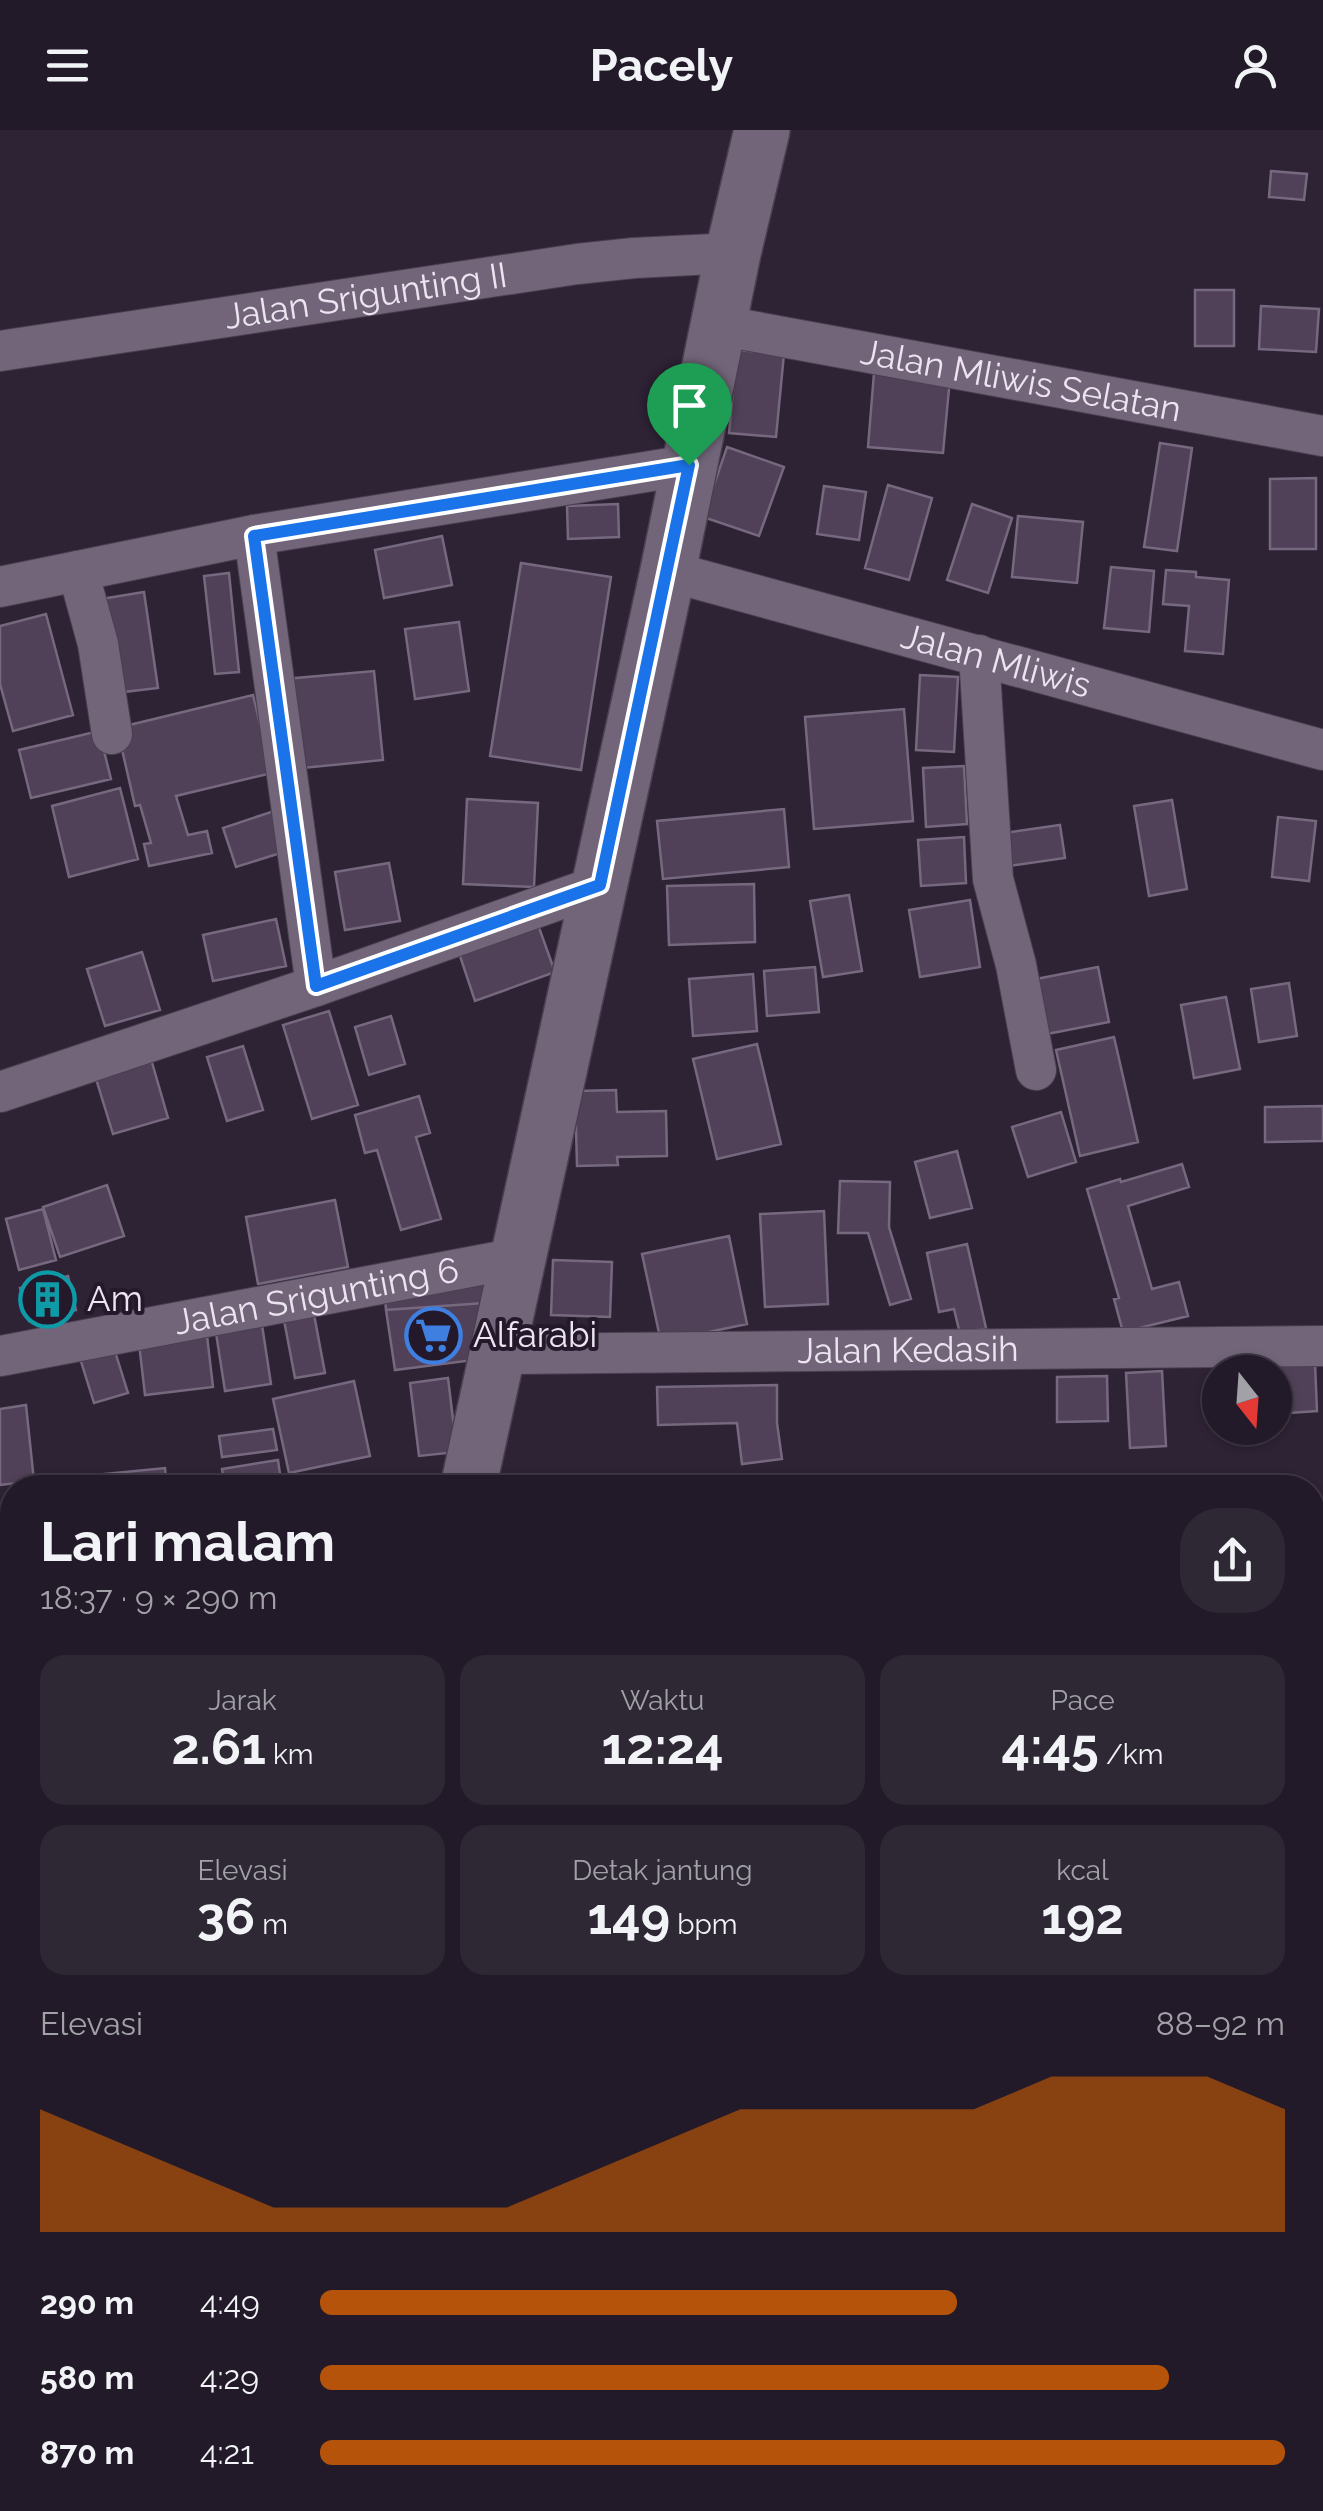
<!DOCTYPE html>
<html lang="id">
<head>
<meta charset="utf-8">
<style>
	:root { --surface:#221a28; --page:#2e2734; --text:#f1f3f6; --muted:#a2a1a8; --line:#3f3845; --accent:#b45309 }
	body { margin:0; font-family:Raleway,sans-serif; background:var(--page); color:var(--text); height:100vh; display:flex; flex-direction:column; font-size:38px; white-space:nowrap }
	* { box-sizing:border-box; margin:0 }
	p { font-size:32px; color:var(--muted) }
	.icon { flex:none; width:55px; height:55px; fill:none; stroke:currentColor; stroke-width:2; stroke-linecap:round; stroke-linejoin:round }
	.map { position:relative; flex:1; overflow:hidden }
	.details { position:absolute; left:0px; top:1345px; width:1325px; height:1038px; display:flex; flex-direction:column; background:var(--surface); border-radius:40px 40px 0 0; box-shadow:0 2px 8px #0004,0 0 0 2px var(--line) }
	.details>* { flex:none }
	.needle { width:65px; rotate:163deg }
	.buttons { position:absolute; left:1202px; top:1225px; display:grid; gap:20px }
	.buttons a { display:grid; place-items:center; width:90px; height:90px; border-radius:50%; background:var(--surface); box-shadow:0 2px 8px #0004,0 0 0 2px var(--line); font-size:50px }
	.pin { position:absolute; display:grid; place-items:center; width:85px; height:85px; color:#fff; margin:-102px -42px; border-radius:50% 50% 50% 0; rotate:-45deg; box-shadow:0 0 10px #0007 }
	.pin .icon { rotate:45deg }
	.round { display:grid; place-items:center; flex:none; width:105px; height:105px; border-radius:40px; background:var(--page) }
	.head { display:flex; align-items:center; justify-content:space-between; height:170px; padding:0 40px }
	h1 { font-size:55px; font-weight:700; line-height:75px }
	.figures { display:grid; grid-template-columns:repeat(3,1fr); gap:15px; height:170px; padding:10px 40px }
	.figures div { display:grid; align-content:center; border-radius:25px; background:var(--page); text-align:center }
	.figures b { font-size:50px; font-weight:700 }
	.figures small { font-size:28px; font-weight:400 }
	.figures p { font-size:28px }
	.chart { height:280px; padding:20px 40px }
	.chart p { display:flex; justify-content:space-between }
	.chart svg { width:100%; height:180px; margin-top:10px; fill:var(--accent); opacity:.7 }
	ul { padding:0 40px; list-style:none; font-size:32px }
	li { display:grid; grid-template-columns:160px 120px 1fr; align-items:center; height:75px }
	li i { height:25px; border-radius:12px; background:var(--accent) }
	header { display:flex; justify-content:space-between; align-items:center; height:130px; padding:0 40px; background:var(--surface); font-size:45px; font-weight:700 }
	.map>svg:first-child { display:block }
</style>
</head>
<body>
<header><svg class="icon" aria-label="menu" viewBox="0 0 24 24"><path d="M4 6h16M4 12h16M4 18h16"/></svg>Pacely<svg class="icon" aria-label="person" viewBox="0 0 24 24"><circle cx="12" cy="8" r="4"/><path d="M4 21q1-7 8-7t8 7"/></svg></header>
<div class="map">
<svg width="1323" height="2381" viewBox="0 0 1323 2381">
	<rect width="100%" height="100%" fill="#2e2235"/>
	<path fill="#504158" stroke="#76687e" stroke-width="2.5" d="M1271 41 1307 44 1304 70 1269 67Z
		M1195 160H1234V216H1195Z
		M1261 176 1319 179 1316 222 1259 219Z
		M737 220 784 224 776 307 729 303Z
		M874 243 950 248 943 323 868 317Z
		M1160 313 1192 318 1177 421 1144 417Z
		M727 317 784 337 759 406 703 387Z
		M1316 348V419H1270V349Z
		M888 355 932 368 909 450 865 438Z
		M824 356 866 362 859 410 817 404Z
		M618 374 619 407 568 409 567 376Z
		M972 374 1012 388 988 463 947 450Z
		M1018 386 1083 392 1077 453 1012 447Z
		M442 406 452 455 384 468 375 420Z
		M521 433 611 447 581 640 490 626Z
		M1111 437 1154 441 1149 502 1104 498Z
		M1166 440 1196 442V447L1229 450 1223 524 1185 521 1189 476 1163 474Z
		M229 443 239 542 215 544 204 446Z
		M144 462 158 558 115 563 101 469Z
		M46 484 73 585 13 601 0 554V496Z
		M459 492 469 561 415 569 405 499Z
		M374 541 383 630 293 639 285 549Z
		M920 545 958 547 954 622 916 620Z
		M253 565 272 643 176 666 188 705 207 701 212 723 149 736 144 714 151 713 140 675 135 676 117 598Z
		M904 579 913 691 814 699 805 587Z
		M99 601 111 649 31 668 19 620Z
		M964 636 967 694 926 697 923 638Z
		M120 658 138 729 69 747 52 676Z
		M467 669 538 673 534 757 463 754Z
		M1172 670 1187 759 1149 766 1134 676Z
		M784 679 789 737 663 749 657 691Z
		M274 681 287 721 236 737 223 698Z
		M1278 687 1316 691 1309 751 1272 747Z
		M1060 695 1065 728 1009 736 1004 703Z
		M964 707 966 753 921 756 918 710Z
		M389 733 400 791 345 800 335 742Z
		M754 754 755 812 669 815 667 756Z
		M849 765 862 841 823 847 810 771Z
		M970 770 980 837 920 847 909 780Z
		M276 789 286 836 213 851 203 805Z
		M537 792 555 842 475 871 458 820Z
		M142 822 160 880 105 896 87 839Z
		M815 837 819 882 767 886 764 841Z
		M1098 837 1109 892 1047 904 1036 849Z
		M753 844 757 901 693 906 689 849Z
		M1289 853 1297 906 1259 912 1251 859Z
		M1226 867 1240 939 1194 948 1181 875Z
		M329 881 358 975 312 989 283 895Z
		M391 886 405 934 369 945 355 897Z
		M1114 907 1138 1012 1080 1026 1056 920Z
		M757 914 781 1014 717 1029 693 929Z
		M243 916 263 980 227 991 207 927Z
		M149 922 168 988 113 1004 93 939Z
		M616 960 617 982 666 981 667 1026 617 1027 618 1035 577 1036 575 961Z
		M419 966 430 1003 416 1007 441 1089 401 1100 377 1020 365 1023 355 985Z
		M1323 976V1011L1265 1012V977Z
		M1061 982 1076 1032 1028 1047 1012 997Z
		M957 1021 972 1078 930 1088 915 1032Z
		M1182 1034 1189 1057 1128 1076 1152 1159 1179 1152 1188 1186 1123 1202 1114 1169 1119 1168 1087 1059 1120 1049 1121 1052Z
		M840 1051 890 1052 889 1097 911 1169 890 1175 868 1103H838Z
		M107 1055 124 1106 60 1127 43 1077Z
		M335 1070 348 1137 258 1154 246 1087Z
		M43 1079 56 1130 19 1140 6 1089Z
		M824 1081 828 1174 765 1177 760 1084Z
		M729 1106 747 1194 661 1212 642 1124Z
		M967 1114 986 1198 960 1204 954 1179 939 1182 927 1123Z
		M553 1130 612 1132 610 1187 551 1185Z
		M68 1146 76 1180 29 1191 20 1158Z
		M488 1148 484 1173 386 1180 385 1168Z
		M484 1173 474 1230 395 1240 386 1180Z
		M313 1179 325 1243 295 1248 283 1185Z
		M262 1195 271 1254 225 1261 216 1203Z
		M206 1197 213 1257 145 1265 138 1205Z
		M113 1215 128 1263 94 1273 79 1225Z
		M1315 1233 1317 1281 1275 1284V1242H1255L1254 1237Z
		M1162 1241 1166 1316 1130 1318 1126 1243Z
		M1107 1246 1108 1291 1057 1292V1247Z
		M448 1248 457 1322 419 1326 410 1253Z
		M354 1251 370 1326 289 1343 273 1269Z
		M777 1255V1293L782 1329 742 1334 737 1293 658 1295 657 1257Z
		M26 1275 34 1351 0 1355V1279Z
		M273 1299 277 1320 222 1327 219 1306Z
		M278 1330 282 1358H225L222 1339Z
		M165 1338 167 1358H95L93 1345Z
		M1323 1456V1500H1322L1315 1457Z
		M0 1541 12 1542V1560L0 1559Z
		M0 1574H12V1594H0Z
		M0 1657H7V1665H12V1694L0 1695Z
		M1323 1694V1737L1312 1738V1695Z
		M1312 2361 1323 2367V2381H1281L1288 2370H1312Z
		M444 2370H519L516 2381H441Z
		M793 2370H897L890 2381H787Z"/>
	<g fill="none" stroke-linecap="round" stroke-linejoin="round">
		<defs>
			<path id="lane" d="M1312 2287 1323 2271
				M537 2381 539 2370
				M920 2381 927 2370
				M1253 2381 1260 2370"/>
			<g id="street">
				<path id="s1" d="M718 195 1323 306"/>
				<path id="s2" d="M0 221 577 134 634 128 733 123"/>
				<path d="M254 405 316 856"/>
				<path d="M78 441 98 514 112 604"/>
				<path id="s3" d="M668 441 1323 620"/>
				<path d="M0 457 254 405 689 335"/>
				<path d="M979 525 993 749 1016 835 1036 940"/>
				<path d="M0 962 316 856 600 755"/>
				<path id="s4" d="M496 1224 1323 1216"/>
				<path id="s5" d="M0 1226 517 1128"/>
				<path d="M0 1511H12"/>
				<path d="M1312 1513 1323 1512"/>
				<path d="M1312 1851H1323"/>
				<path d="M0 1853 12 1854"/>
				<path d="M1312 2132 1323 2133"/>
				<path d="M0 2173 12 2175"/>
			</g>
			<path id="secondary" d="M468 1358 668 441 733 123 762 0
				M249 2381 251 2370"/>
			<path id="highway" d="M1312 1975 1323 1958
				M1312 2058 1323 2040
				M1076 2381 1083 2370
				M1125 2381 1131 2370"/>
		</defs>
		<use href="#lane" stroke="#493f4f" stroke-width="22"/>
		<use href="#street" stroke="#493f4f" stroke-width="42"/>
		<use href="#secondary" stroke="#493f4f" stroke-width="58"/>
		<use href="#highway" stroke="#493f4f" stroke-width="58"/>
		<use href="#lane" stroke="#72657a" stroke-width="20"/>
		<use href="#street" stroke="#72657a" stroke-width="40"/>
		<use href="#secondary" stroke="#72657a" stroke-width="55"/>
		<use href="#highway" stroke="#b2762a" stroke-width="55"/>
	</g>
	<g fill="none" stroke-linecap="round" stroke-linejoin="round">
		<defs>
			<path id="route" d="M689 335 600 755 316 856 254 406Z"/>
		</defs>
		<use href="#route" stroke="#fff" stroke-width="20"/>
		<use href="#route" stroke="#1a73e8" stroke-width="12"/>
	</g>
	<defs>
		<symbol id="building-ring" viewBox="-11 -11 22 22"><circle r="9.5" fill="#24192b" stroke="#0f9aa8" stroke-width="1.5"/><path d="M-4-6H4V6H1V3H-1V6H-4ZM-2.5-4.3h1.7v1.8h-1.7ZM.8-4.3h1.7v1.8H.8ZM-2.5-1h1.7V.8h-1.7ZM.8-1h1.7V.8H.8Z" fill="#0f9aa8"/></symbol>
		<symbol id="supermarket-ring" viewBox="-11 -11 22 22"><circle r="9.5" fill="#24192b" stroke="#3f7fe0" stroke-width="1.5"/><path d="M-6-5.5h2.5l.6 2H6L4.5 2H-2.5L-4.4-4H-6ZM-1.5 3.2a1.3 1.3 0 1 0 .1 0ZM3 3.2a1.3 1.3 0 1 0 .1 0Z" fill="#3f7fe0"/></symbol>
	</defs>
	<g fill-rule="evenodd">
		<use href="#building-ring" x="16" y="1138" width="63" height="63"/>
		<use href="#supermarket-ring" x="402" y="1174" width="63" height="63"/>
	</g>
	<g text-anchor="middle" stroke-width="8" stroke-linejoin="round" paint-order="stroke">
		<g font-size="35" fill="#ece5f1" stroke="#24192b">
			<text dy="12" stroke="none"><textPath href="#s2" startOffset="370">Jalan Srigunting II</textPath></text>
			<text dy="12" stroke="none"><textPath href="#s1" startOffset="308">Jalan Mliwis Selatan</textPath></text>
			<text dy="12" stroke="none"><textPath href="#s3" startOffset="340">Jalan Mliwis</textPath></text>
			<text dy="12" stroke="none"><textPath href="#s5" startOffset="322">Jalan Srigunting 6</textPath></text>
			<text dy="12" stroke="none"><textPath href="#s4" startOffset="412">Jalan Kedasih</textPath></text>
		</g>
		<g font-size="35" fill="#ece5f1" stroke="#24192b" text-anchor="start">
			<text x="87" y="1181">Am</text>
			<text x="473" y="1217">Alfarabi</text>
		</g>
	</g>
</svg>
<div class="buttons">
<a><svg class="needle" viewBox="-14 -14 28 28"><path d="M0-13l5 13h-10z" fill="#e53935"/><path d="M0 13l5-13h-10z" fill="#a2a1a8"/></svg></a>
</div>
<div class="pin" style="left:689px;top:335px;background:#1e9e55"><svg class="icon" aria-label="arrive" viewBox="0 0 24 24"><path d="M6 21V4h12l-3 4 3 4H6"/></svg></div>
<section class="details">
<div class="head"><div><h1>Lari malam</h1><p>18:37 · 9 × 290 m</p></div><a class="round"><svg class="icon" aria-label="share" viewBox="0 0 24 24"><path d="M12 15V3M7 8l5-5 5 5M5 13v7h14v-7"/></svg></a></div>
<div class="figures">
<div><p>Jarak</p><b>2.61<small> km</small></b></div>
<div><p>Waktu</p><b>12:24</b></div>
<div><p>Pace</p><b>4:45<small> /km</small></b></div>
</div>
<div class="figures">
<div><p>Elevasi</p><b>36<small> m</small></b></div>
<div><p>Detak jantung</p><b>149<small> bpm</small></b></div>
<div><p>kcal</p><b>192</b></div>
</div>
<div class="chart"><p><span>Elevasi</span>88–92 m</p>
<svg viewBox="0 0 160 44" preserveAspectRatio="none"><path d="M0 44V14L10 22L20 30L30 38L40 38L50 38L60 38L70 30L80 22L90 14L100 14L110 14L120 14L130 6L140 6L150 6L160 14V44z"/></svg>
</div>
<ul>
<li><b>290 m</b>4:49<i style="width:66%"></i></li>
<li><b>580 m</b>4:29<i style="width:88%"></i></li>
<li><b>870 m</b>4:21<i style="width:100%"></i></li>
</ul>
</section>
</div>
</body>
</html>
